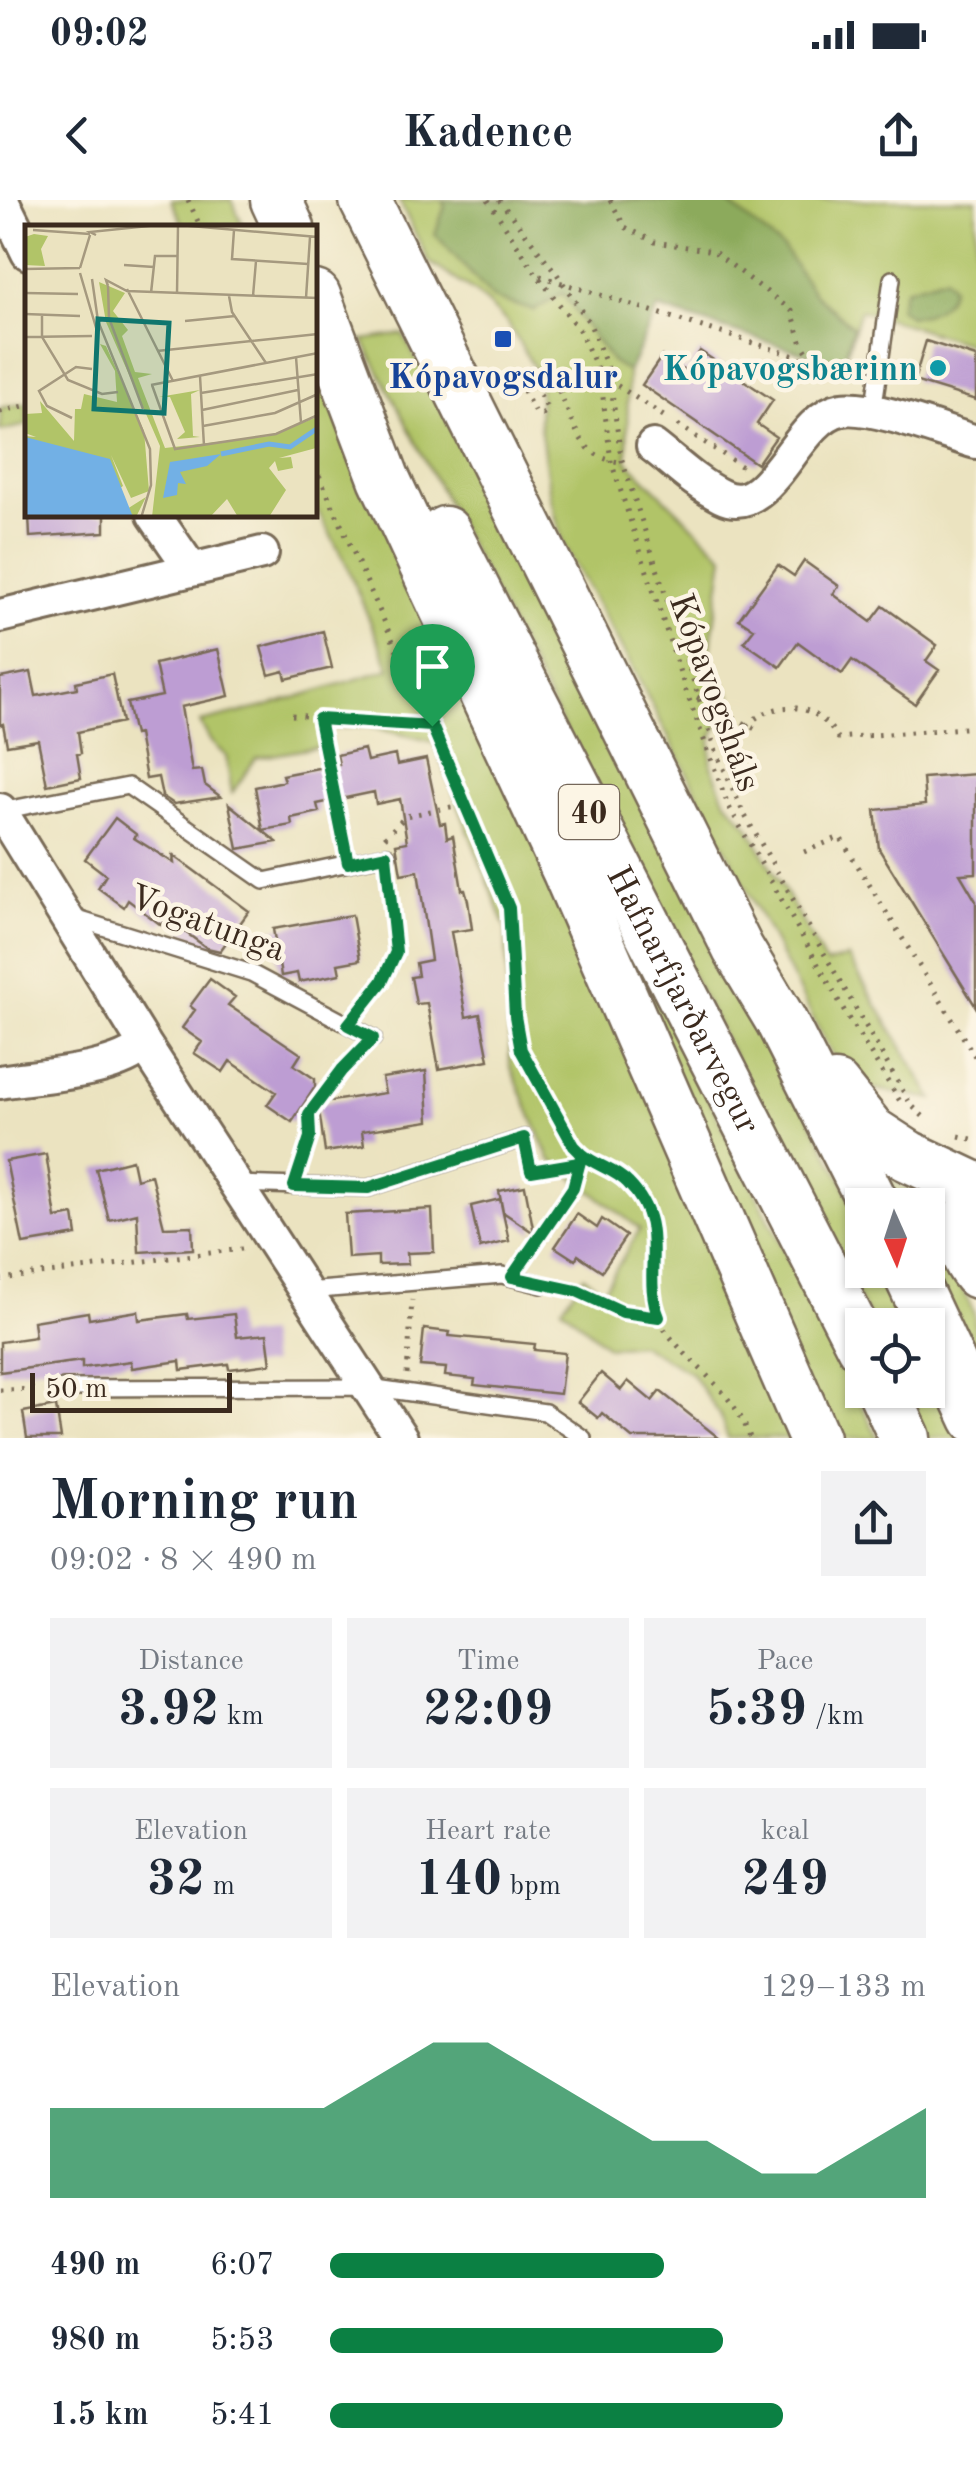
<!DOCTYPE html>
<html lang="en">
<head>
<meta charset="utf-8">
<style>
	:root { --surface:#fff; --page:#f2f2f3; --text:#1f2937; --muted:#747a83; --accent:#0b8043 }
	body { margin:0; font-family:"Old Standard TT",serif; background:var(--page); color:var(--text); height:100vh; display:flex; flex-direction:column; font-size:38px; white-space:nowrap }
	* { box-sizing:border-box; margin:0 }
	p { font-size:32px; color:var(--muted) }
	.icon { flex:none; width:55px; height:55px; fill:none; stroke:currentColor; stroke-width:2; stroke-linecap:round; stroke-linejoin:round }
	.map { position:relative; height:1238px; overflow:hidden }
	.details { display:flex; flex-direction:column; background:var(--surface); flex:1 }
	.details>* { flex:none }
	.needle { width:65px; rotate:177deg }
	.tools { position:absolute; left:845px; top:988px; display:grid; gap:20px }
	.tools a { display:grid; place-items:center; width:100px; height:100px; border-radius:0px; background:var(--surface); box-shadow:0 2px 8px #0004; font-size:50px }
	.scale { position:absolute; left:30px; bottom:25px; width:202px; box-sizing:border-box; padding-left:10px; border:5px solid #3b2a1e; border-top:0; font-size:28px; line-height:35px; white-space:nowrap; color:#3b2a1e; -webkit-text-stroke:8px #fcf5e5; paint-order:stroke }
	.pin { position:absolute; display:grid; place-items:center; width:85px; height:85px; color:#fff; margin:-102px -42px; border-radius:50% 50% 50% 0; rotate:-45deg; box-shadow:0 0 10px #0007 }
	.pin .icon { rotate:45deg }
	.round { display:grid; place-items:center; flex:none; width:105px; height:105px; border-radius:0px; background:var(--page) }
	.summary { display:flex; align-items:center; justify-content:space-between; height:170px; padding:0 50px }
	h1 { font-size:55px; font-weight:800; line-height:75px }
	.metrics { display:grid; grid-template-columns:repeat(3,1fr); gap:15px; height:170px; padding:10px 50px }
	.metrics div { display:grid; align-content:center; border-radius:0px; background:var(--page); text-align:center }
	.metrics b { font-size:50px; font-weight:800 }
	.metrics small { font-size:28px; font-weight:400 }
	.metrics p { font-size:28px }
	.chart { height:280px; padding:20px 50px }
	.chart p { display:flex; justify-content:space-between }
	.chart svg { width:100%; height:180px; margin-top:10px; fill:var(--accent); opacity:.7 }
	ul { padding:0 50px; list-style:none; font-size:32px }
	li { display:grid; grid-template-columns:160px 120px 1fr; align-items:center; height:75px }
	li i { height:25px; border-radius:12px; background:var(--accent) }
	.status { display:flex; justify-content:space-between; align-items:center; height:70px; padding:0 50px; background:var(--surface); direction:ltr }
	.status svg { height:28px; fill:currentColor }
	header { display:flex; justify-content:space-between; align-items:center; height:130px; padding:0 50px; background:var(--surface); font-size:45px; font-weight:800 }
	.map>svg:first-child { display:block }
</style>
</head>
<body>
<div class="status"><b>09:02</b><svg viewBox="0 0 49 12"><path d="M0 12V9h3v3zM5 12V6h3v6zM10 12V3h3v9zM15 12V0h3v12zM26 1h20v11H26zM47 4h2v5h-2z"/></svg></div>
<header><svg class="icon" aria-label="back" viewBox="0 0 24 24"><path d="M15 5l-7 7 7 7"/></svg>Kadence<svg class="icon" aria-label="share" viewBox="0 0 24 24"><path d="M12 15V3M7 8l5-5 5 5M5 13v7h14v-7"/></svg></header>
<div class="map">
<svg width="976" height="1238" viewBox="0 0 976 1238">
	<rect width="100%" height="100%" fill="#fcf5e5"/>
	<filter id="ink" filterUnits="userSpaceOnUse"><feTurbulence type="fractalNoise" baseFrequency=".01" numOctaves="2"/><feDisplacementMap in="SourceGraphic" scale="20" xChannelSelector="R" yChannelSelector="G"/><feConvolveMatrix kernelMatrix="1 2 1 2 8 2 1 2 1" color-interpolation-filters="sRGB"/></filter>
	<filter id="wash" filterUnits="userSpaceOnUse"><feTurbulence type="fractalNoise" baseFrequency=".0048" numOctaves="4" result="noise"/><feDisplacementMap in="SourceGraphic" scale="40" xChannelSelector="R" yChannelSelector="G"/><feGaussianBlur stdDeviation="2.25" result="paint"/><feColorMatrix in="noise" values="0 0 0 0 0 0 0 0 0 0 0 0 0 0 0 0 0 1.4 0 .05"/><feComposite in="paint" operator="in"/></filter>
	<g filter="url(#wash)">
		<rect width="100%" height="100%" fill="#ebe3c0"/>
		<path fill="#b1c468" stroke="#767743" stroke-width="2.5" d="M171 0H231L244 27H184Z
			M399 0H976V146L860 110 843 165 657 108 628 172 627 261 724 356 709 459 731 497 711 540V565L725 599 748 626 826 764 848 757 933 899 847 884 636 474 563 344 550 295 539 219 540 178 507 122 476 93 429 62Z
			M403 134 862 1019V1070H889L916 1125H873L363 140Z
			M315 171 485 521 800 1238H728L720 1215 691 1173 640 1144 608 1147 562 1107 584 1076 603 1091 640 1029 550 959 510 866 506 728 434 542 367 526 327 529 330 545 256 558 232 593 226 556 211 542 200 522 264 507 390 469 347 366 315 306Z
			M27 203V225L0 231V208Z
			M476 432 878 1238H826Z
			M878 972 943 1009C936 1063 956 1070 974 1114 976 1134 976 1165 976 1187L928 1070V1005H890Z
			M928 1149 965 1238H924L904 1190H928Z"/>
		<path fill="#8caa5c" stroke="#646a3d" stroke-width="2.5" d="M442 0H725L785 50 815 95 853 127 843 165 658 108 628 172 611 161 562 93 534 111 493 98 435 34 445 6Z
			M945 77 952 87C946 108 930 115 909 116L899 108 905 89Z"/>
		<g id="blocks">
			<path fill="#bd9dd3" d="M926 141 976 157V200L914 181Z
				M700 151 773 200 757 224 776 237 757 264 642 185 662 156 686 172Z
				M29 315H105V332L30 337Z
				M804 361 839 386 833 394 871 422 883 406 937 445 926 461 939 470 915 504 852 460 842 474 798 442 780 467 744 442 754 429 739 419 778 365 794 376Z
				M323 431 332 468 286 479 284 471 269 475 261 447Z
				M218 449 229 496 181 507 192 571 202 570 205 585 221 597 174 604 162 596 158 577 146 579 138 534 134 535 127 503 162 496 155 464Z
				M31 472 36 496 77 488 76 482 112 474 122 522 78 532 81 553 77 554 81 578 47 585 38 540 7 545 3 524 0 525V478Z
				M364 549 367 561 395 555 397 565 426 559 440 624 445 623 447 638 453 636 462 690H465L468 701 472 729 451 732 466 817 480 814 489 860 439 869 427 803 416 804 411 777 418 776 416 763 431 760 418 671 401 674 396 644 407 642 400 599 376 604 374 592 317 604 319 612 291 618 292 625 263 630 255 587 284 581 282 575 339 564 337 555Z
				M976 574V673L960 674 976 701V807L879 649 875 610 925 605 923 578Z
				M229 604 277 642 238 649Z
				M115 618 137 635 134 638 174 663 173 655 249 711 220 751 207 748 166 718 161 725 128 700 124 707 98 688 106 675 85 659Z
				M352 715 360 760 338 764 340 774 299 782 297 773 281 776 273 729Z
				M210 779 235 797 228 805 301 854 294 865 315 879V887L292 922 267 905 276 892 230 861 223 872 194 853 202 842 182 828 195 810 190 806Z
				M426 871 429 921 362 931 364 946 325 952 318 903 385 893 382 878Z
				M46 954 56 1018 74 1015 77 1035 23 1044 6 961Z
				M132 960 136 979 151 975 164 1027 192 1026 193 1049 139 1052 137 1013 109 1020 96 969Z
				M525 986 534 1033 503 1012 499 991Z
				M500 999 509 1041 480 1048 471 1006Z
				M432 1009 434 1052 407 1053 408 1064 378 1065V1056L348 1058 345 1014Z
				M577 1014 597 1028 602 1019 626 1036 602 1071 578 1055 575 1060 555 1047Z
				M138 1111 139 1120 187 1114 188 1119 234 1114 237 1137 267 1134 271 1164 229 1169 228 1164 181 1170 180 1161 132 1168 131 1161 82 1168V1161L0 1172V1142L35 1137 33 1121 88 1112 89 1119Z
				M424 1129 450 1132 449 1136 535 1144 534 1150 565 1153 560 1194 474 1185 475 1179 445 1176 446 1168 420 1166Z
				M601 1173 621 1190 628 1181 652 1201 660 1191 719 1238H632L602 1213 598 1218 578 1202Z
				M56 1206 61 1238H27L23 1212Z"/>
		</g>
	</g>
	<g filter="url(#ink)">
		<use href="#blocks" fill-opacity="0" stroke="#796b57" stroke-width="2.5"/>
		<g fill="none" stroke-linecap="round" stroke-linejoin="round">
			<defs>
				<path id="lane" d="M873 212 892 79
					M1 611 128 586 264 681 387 655
					M71 717 251 773 373 838
					M236 984 368 988 524 938
					M306 1091 502 1075 542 1085
					M63 1188 369 1187 545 1212 583 1238"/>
				<path id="street" d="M2 0 28 53
					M653 246C674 262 696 284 721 296 771 321 795 217 842 209 872 204 945 233 976 242
					M154 315 192 370
					M0 416 262 353
					M0 610 145 845 401 1238
					M0 882C41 875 115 873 145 845"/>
				<path id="secondary" d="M976 1001C957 1024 956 1052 976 1075"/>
				<g id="primary">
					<path d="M276 0 289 28"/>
					<path d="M365 0 738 749 781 821 874 1005"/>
					<path d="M315 96 384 278 568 672 814 1238"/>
					<path id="s1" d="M445 332 862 1146"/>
					<path d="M835 887 871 932 908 956 976 988"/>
					<path d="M907 1070 976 1218"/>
					<path d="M883 1190 905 1238"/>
				</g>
			</defs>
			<use href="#lane" stroke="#796b57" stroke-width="20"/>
			<use href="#street" stroke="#796b57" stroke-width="38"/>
			<use href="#secondary" stroke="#796b57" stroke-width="50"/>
			<use href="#primary" stroke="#796b57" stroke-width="55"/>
			<path stroke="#796b57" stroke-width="5" stroke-dasharray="2.5 8" stroke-linecap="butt" d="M188 0 201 28
				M488 0 537 75 579 130 600 174 611 261 686 491 728 605 849 819 903 906
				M499 0 557 74 590 124 609 172 621 257 716 551 743 612 911 905 927 920
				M610 0 625 27 655 42 713 51 792 111 802 144 812 159
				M540 76 814 162 833 180
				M600 174 668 219
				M504 177 515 173 535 213 543 214 547 208 532 179 537 169C577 187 561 258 622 262
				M0 212 28 205
				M678 225 744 268
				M315 266 500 681C519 738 503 800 521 851 533 884 559 914 574 946 595 966 623 972 640 997 667 1039 638 1092 665 1130 693 1168 735 1192 750 1238
				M697 497 755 529
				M292 515 432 526
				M319 519 345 646
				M747 525C778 498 816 502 838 538L976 527
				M385 637 406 616 466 604
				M804 652 840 637 976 858
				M359 810 382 781 396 752 388 673
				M959 936 976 940
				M528 958 531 971 579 963
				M299 968 310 937 309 914 358 853
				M524 1060 573 988 582 954
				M0 1079 242 1049
				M562 1088 577 1091 623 1112 659 1117
				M407 1174 412 1100
				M0 1190 42 1189"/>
			<use href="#lane" stroke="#fff" stroke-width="15"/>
			<use href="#street" stroke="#fff" stroke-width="32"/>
			<use href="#secondary" stroke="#fff" stroke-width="45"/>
			<use href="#primary" stroke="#fff" stroke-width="50"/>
		</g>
	</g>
	<g fill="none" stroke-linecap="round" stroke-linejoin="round" filter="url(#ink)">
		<defs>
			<path id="route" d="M432 526 509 708 515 816 521 850 574 946 582 954 573 988 512 1077 577 1091 623 1112 659 1117C640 1072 672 1027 628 983 615 969 596 966 582 954L579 963 531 971 524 938 368 988 294 986 310 937 309 914 342 870 373 838 348 825 382 782 396 752 386 655 348 663 319 519 432 526"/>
		</defs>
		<use href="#route" stroke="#fff" stroke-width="20"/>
		<use href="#route" stroke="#0b8043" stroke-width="12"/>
	</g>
	<rect fill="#1a4fb4" stroke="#fcf5e5" stroke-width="4" x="493" y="129" width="20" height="20" rx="5"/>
	<circle fill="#0f9aa8" stroke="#fcf5e5" stroke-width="4" cx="938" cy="168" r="10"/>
	<g text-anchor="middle" stroke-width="9" stroke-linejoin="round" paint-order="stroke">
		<rect fill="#fcf5e5" stroke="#75675a" stroke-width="2.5" x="559" y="585" width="60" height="54" rx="8"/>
		<g font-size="32" font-weight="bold" fill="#3b2a1e">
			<text x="589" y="623">40</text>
		</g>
		<g font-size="35" font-weight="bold" fill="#0d838f" stroke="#fcf5e5" text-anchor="end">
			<text x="918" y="180">Kópavogsbærinn</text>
		</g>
		<g font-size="35" font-weight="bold" fill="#164399" stroke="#fcf5e5">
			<text x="503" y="188">Kópavogsdalur</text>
		</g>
		<g font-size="35" fill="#3b2a1e" stroke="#fcf5e5">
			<text transform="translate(716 492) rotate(70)" y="12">Kópavogsháls</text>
			<text transform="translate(208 722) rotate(20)" y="12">Vogatunga</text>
			<text dy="12" stroke="none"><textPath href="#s1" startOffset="525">Hafnarfjarðarvegur</textPath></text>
		</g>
	</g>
	<g transform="translate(25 25)">
		<rect width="292" height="292" fill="#ebe3c0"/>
		<path d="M9 9 23 11 16 24 20 41 0 40V12ZM74 57 100 68 88 86 103 105 97 111 110 147 127 149 113 153 140 223 244 211 292 192 291 223 254 233 266 232 268 243 253 246 250 236 244 243 261 265 244 292H213L202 274 185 292H127L135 221 81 97ZM75 119 81 121 119 206 124 266 106 273 86 230 98 261 89 267 102 284 121 272 111 292H0V211L11 212 0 208V189L17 188 15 176 49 216 50 184H56L59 169 92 177 90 146ZM175 165 166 169 168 211 175 212 152 214 160 207 145 172H134Z" fill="#b1c468"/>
		<path d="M0 212 85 234 108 292H0ZM196 229 182 241 155 247 161 259 153 258 152 270 138 273 145 237Z" fill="#72b0e5"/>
		<path fill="none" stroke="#72b0e5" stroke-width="5" d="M196 229 244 219 265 222 293 203"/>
		<path fill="none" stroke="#a5997f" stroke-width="2.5" d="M154 0 293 12M8 5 65 9M209 5 207 34 283 39M71 10 65 7 133 0M99 40 129 42M55 43 65 10M0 44 55 43M55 48 72 106M67 54 73 96 125 224 126 260 116 293M83 61 81 55 102 66 293 73M83 61 84 93 118 184M102 64 148 156M0 68 53 69M126 68 130 31H152M152 69 153 0M204 71 207 87 241 138M228 71 231 36M281 73 285 12M0 89 55 91M17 90V112L43 155 77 169 93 167M160 96 210 91M0 112 67 111M132 126 293 109M271 132 276 198M175 151 179 221M126 160 293 128M127 160 150 224 251 209 293 190M176 168 293 149M177 185 273 165M47 193 22 181 14 166 51 142 67 144M178 201 250 188 293 169"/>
		<path fill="#0f766e" fill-opacity="0.15" stroke="#0f766e" stroke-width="5" d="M73 94 144 98 139 188 69 184Z"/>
		<rect width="292" height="292" fill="none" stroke="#3b2a1e" stroke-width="5"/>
	</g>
</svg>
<div class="tools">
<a><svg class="needle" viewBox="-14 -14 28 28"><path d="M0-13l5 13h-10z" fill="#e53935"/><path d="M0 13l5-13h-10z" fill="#747a83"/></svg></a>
<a><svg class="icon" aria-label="locate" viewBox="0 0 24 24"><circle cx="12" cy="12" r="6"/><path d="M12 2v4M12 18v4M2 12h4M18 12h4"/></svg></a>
</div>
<div class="scale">50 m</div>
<div class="pin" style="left:432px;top:526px;background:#1e9e55"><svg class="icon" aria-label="arrive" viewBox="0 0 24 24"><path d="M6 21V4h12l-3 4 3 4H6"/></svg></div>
</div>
<section class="details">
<div class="summary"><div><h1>Morning run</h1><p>09:02 · 8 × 490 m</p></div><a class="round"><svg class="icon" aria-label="share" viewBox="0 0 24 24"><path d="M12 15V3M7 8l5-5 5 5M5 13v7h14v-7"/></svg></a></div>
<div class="metrics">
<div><p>Distance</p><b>3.92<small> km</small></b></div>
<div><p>Time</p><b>22:09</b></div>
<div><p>Pace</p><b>5:39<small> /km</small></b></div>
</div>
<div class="metrics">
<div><p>Elevation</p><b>32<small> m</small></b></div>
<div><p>Heart rate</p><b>140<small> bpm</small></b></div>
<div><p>kcal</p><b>249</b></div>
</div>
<div class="chart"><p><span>Elevation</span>129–133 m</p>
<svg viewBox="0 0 160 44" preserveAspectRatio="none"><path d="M0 44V22L10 22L20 22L30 22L40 22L50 22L60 14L70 6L80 6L90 14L100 22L110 30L120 30L130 38L140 38L150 30L160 22V44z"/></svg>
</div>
<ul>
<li><b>490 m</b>6:07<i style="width:56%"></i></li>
<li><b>980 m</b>5:53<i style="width:66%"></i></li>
<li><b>1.5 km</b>5:41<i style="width:76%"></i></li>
</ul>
</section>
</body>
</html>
